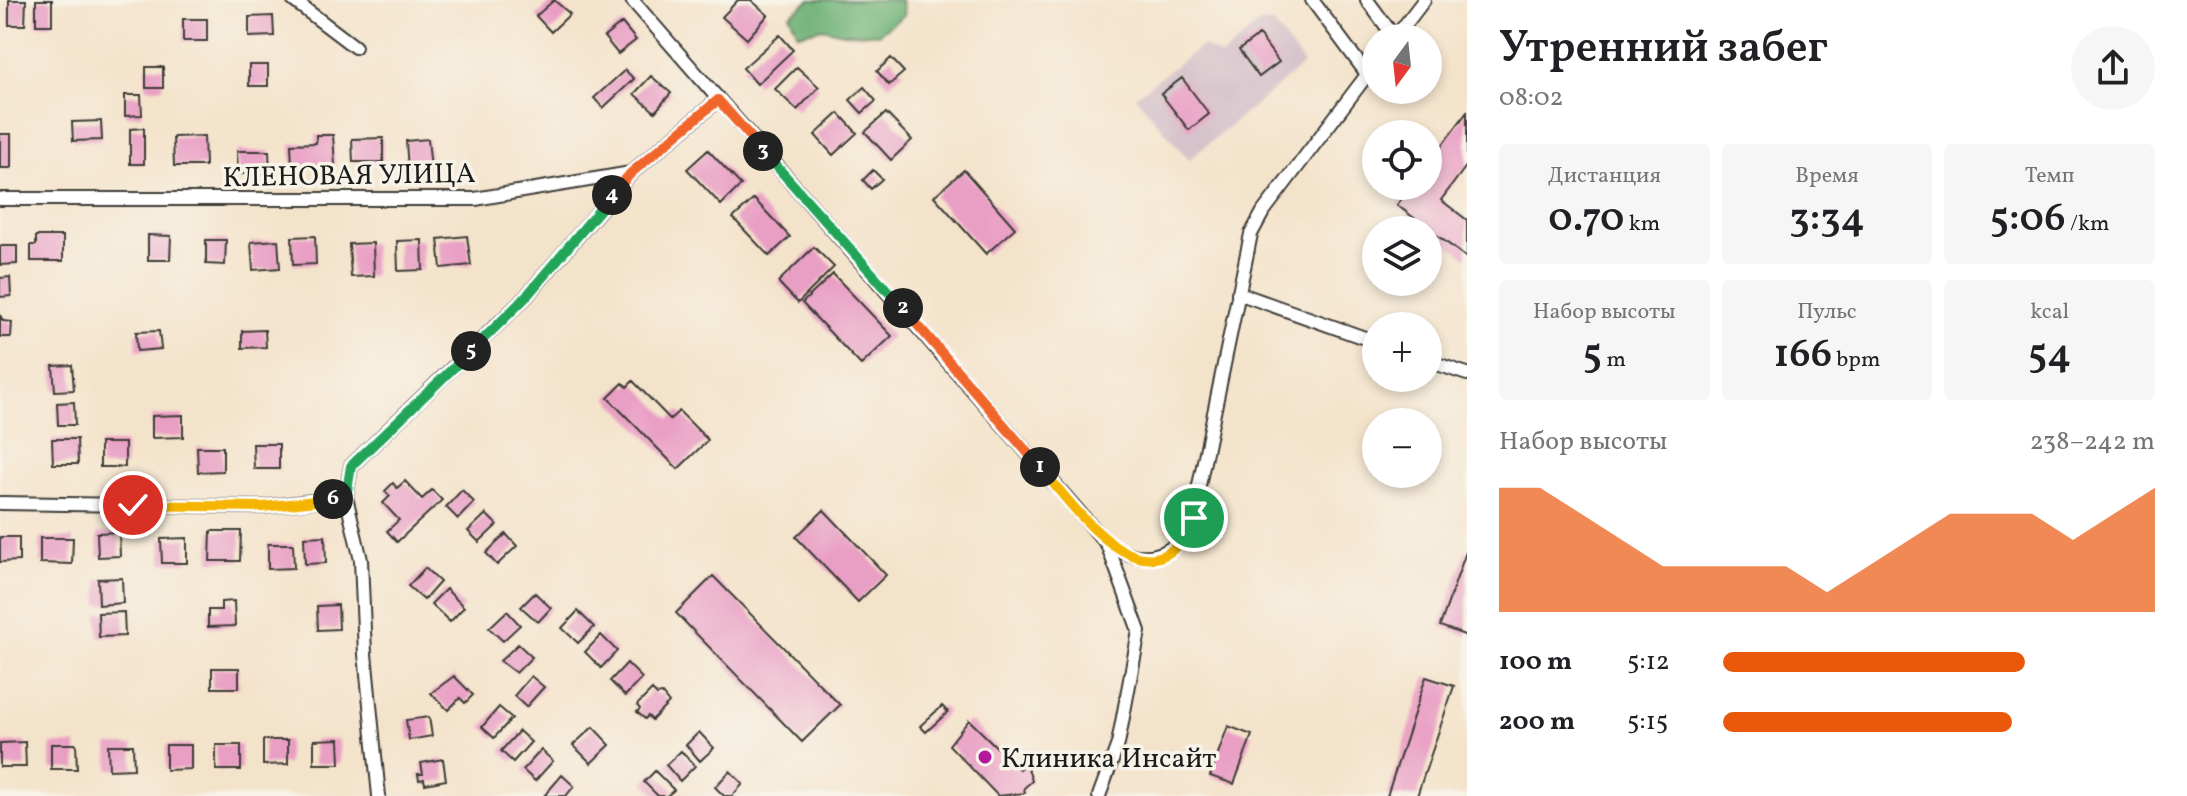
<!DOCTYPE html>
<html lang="ru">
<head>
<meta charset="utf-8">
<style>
	:root { --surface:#fff; --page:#f6f6f6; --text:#202124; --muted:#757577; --accent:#ea580c }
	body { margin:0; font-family:Vollkorn,serif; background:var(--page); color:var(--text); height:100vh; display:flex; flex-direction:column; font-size:30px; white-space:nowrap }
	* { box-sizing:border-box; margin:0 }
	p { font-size:26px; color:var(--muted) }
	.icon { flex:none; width:44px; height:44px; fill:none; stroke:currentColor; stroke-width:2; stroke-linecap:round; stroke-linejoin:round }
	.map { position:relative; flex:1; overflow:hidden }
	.side { display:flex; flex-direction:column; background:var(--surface); width:720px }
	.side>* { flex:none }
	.needle { width:52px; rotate:195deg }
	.tools { position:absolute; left:1362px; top:24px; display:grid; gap:16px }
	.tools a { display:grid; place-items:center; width:80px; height:80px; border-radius:50%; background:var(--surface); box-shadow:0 4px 12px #0003; font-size:40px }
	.pin { position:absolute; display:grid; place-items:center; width:68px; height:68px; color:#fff; margin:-34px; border:4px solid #fff; border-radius:50%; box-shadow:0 2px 8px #0007 }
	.km { position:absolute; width:40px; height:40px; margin:-20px; border-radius:50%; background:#222; color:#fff; font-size:22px; line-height:40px; text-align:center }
	.round { display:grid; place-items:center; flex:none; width:84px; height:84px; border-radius:42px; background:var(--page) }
	.summary { display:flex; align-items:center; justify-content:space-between; height:136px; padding:0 32px }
	h1 { font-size:44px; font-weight:600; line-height:60px }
	.metrics { display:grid; grid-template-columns:repeat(3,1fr); gap:12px; height:136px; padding:8px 32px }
	.metrics div { display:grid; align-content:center; border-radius:8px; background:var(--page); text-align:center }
	.metrics b { font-size:40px; font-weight:600 }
	.metrics small { font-size:22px; font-weight:400 }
	.metrics p { font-size:22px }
	.chart { height:224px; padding:16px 32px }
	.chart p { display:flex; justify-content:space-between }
	.chart svg { width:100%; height:144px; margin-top:8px; fill:var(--accent); opacity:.7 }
	ul { padding:0 32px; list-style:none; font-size:26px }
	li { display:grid; grid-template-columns:128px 96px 1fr; align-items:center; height:60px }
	li i { height:20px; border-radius:10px; background:var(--accent) }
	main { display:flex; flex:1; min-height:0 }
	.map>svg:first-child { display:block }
</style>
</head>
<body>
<main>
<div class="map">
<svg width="1467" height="796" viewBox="0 0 1467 796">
	<rect width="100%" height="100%" fill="#f7f3e8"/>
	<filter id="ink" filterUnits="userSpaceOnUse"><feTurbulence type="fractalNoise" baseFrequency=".0125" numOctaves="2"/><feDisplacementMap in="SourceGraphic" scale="16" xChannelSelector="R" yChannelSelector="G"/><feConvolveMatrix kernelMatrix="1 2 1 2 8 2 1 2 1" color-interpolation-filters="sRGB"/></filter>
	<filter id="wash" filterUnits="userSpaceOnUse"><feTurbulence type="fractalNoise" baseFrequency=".006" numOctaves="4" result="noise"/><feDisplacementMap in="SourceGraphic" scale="32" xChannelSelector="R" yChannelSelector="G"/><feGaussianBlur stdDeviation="1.8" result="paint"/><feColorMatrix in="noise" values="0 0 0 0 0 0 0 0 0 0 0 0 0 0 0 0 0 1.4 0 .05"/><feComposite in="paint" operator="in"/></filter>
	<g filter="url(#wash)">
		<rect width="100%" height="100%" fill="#f4e3cb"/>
		<path fill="#d2bdc7" d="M1261 22 1273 24 1304 64 1189 160 1135 96 1202 46 1222 56Z"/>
		<path fill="#6db175" stroke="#446648" stroke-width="2" d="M810 0H901L904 15 878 34 842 33 823 28 798 34 790 15Z"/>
		<g id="blocks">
			<path fill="#e99fc4" d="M9 0H26L25 25H9Z
				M36 0H52V25H36Z
				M554 0 570 14 551 32 536 16Z
				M738 0H751L768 15 747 39 722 17Z
				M273 16 274 36 249 37V17Z
				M183 19H207V41H183Z
				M622 23 636 40 618 54 604 37Z
				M780 35 793 50 757 84 743 68Z
				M1259 35 1279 62 1259 77 1239 50Z
				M891 58 904 72 889 85 877 71Z
				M249 65H268V86H249Z
				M146 67H163V88H146Z
				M797 67 819 87 797 110 775 89Z
				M625 70 634 79 603 108 594 98Z
				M651 76 671 93 655 112 634 94Z
				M1182 78 1209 114 1189 130 1161 94Z
				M864 87 876 101 862 113 850 100Z
				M125 95H141L142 115 125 116Z
				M1467 112V165L1441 200 1467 220V258L1397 205 1411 186H1428V164Z
				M839 113 857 133 833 155 815 135Z
				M886 113 912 140 891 160 865 132Z
				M101 121 102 140 73 141 72 122Z
				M144 128V164H130V129Z
				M0 134H11V168H0Z
				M316 135H333L335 165 292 167 291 144 316 143Z
				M204 136 205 166H174L173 137Z
				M383 138V162H353L352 139Z
				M428 139 431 169 408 170 406 141Z
				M708 150 741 185 721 205 687 169Z
				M237 151H269L270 174H238Z
				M873 170 882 179 871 189 863 180Z
				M964 170 1015 228 986 254 934 196Z
				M754 199 790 237 769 256 733 218Z
				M148 235 171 236 170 260H148Z
				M36 236H63V261H31V245H36Z
				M315 236 316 264 293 265 292 237Z
				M467 236 471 265 441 268 438 239Z
				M206 240H226L225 265 206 264Z
				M278 240 280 268 253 270 251 242Z
				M422 240 423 270 398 271 397 241Z
				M373 243 374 276 351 277 349 244Z
				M0 246H17V264L0 265Z
				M814 247 834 267 798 303 778 282Z
				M833 274 892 336 861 365 802 303Z
				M10 277 11 296 0 297V278Z
				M0 315 3 321 12 322 11 337H0Z
				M265 330 266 347 242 348V331Z
				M159 331 161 349 137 351 136 332Z
				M72 365 74 390 55 391 53 366Z
				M633 381 670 419 679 411 708 440 678 469 608 398 623 383 627 387Z
				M74 402 75 425H58L57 403Z
				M183 415V437L152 438V416Z
				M52 439H77L78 464H53Z
				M100 443H125V467H100Z
				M253 444H279V469H254Z
				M197 447H223V471L198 472Z
				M405 481 422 499 432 490 442 500 397 542 387 531 399 520 383 503 390 496 385 491 393 483 397 488Z
				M462 490 474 502 458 519 446 507Z
				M824 510 886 575 858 602 796 537Z
				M486 514 497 525 479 542 468 531Z
				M211 531H241L240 561H210Z
				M119 532 120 556 98 557 97 533Z
				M506 534 517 546 497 565 486 553Z
				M325 536 326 563 305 564 304 537Z
				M0 537H19V561L0 562Z
				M40 538H73L72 564 40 563Z
				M187 538V563H162L161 539Z
				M268 544H293L294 568 268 569Z
				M1467 549V636L1440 626Z
				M425 568 440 582 424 600 408 586Z
				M713 576 840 705 802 742 676 613Z
				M122 578 123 603 99 605 98 579Z
				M446 589 464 607 450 622 431 604Z
				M535 593 551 608 538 622 521 607Z
				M234 601 235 626 208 627V610H221V602Z
				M338 605 339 629 318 630 317 606Z
				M507 611 520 625 503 641 489 628Z
				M578 611 594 627 578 643 562 628Z
				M124 612 125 636 99 637 98 613Z
				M601 635 617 651 601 668 585 652Z
				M518 644 532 657 516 673 500 661Z
				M627 663 642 678 625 696 610 681Z
				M212 668H239V688H212Z
				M454 676 473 695 465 703 460 698 448 710 431 693Z
				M531 676 544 687 526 707 514 696Z
				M1426 677 1454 686 1417 796H1387Z
				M652 690 657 695 662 694 669 703 652 720 648 716 645 719 637 712 640 709 637 705Z
				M942 706 948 712 926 732 920 726Z
				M499 707 512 718 494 738 482 727Z
				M429 717 432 736 409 740 406 720Z
				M969 720 1019 769 1026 762 1032 781 1024 788 1025 793 998 796 949 745Z
				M1228 726 1252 735 1234 784 1210 776Z
				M593 727 610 745 591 763 573 745Z
				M519 731 531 742 513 762 501 751Z
				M699 732 714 748 700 761 686 745Z
				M339 739 340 764H314V740Z
				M263 740H288V764L263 765Z
				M25 742 26 767H0V743Z
				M51 744H76L77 769H51Z
				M108 745H133L134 769 109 770Z
				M166 745H191V769L166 770Z
				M216 745H241V770H216Z
				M541 750 553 761 535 781 523 770Z
				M681 751 695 766 680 781 666 765Z
				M443 759 446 780 425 784 424 779 419 780 418 774H423L421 763Z
				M655 771 674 790 667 796H658L644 782Z
				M730 771 743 784 732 796H724L715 787Z
				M562 775 574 786 566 796H544Z"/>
		</g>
	</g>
	<g filter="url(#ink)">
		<use href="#blocks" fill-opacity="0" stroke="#3c3a36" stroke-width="2"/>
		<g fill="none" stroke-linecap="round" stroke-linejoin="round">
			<defs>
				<path id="street" d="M293 0 355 47
					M632 0 1107 544 1139 631 1118 744 1099 796
					M1312 0 1367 74
					M1367 0 1395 38
					M1395 38 1424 0
					M0 199H475L631 173 718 100
					M1238 293 1376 342
					M1428 361 1467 374
					M0 503 263 507 346 497
					M1107 544C1138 563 1168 561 1190 529L1251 234 1263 212 1376 63
					M379 796 365 654 361 560 346 497 351 466 525 298 631 173"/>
			</defs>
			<use href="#street" stroke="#3c3a36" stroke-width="16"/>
			<use href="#street" stroke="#fff" stroke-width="12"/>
		</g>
	</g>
	<g fill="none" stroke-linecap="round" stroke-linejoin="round" filter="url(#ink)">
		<defs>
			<path id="split-1" d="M1040 467C1075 509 1152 617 1194 518"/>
			<path id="split-2" d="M903 308 1040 467"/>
			<path id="split-3" d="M763 151 903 308"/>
			<path id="split-4" d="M612 195 631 173 718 100 763 151"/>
			<path id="split-5" d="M471 351 525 298 612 195"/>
			<path id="split-6" d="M333 499 346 497 351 466 471 351"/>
			<path id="split-7" d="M133 505 263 507 333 499"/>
		</defs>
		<use href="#split-1" stroke="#fff" stroke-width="16"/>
		<use href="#split-2" stroke="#fff" stroke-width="16"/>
		<use href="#split-3" stroke="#fff" stroke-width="16"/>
		<use href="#split-4" stroke="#fff" stroke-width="16"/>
		<use href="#split-5" stroke="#fff" stroke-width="16"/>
		<use href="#split-6" stroke="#fff" stroke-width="16"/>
		<use href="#split-7" stroke="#fff" stroke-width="16"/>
		<use href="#split-1" stroke="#f5b400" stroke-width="10"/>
		<use href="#split-2" stroke="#f0652b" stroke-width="10"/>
		<use href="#split-3" stroke="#22a559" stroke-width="10"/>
		<use href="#split-4" stroke="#f0652b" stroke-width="10"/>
		<use href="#split-5" stroke="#22a559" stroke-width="10"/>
		<use href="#split-6" stroke="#22a559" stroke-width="10"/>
		<use href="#split-7" stroke="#f5b400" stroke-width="10"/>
	</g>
	<circle fill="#b5179e" stroke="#f7f3e8" stroke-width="3" cx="985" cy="757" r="8"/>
	<g text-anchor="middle" stroke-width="7" stroke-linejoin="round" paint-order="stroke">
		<g font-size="28" fill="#1c1c1c" stroke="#f7f3e8">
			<text transform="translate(349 174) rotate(-1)" y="10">КЛЕНОВАЯ УЛИЦА</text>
		</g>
		<g font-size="28" fill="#1c1c1c" stroke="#f7f3e8" text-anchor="start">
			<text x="1001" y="767">Клиника Инсайт</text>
		</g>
	</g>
</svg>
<div class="tools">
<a><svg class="needle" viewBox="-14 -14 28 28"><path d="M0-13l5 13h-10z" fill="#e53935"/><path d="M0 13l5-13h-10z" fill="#757577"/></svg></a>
<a><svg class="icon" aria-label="locate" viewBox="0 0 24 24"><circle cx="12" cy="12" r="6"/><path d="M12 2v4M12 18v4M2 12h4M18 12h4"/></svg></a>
<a><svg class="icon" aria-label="layers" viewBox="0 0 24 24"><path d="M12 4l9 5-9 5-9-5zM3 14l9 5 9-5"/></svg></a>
<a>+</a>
<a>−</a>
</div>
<div class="pin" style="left:1194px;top:518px;background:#1e9e55"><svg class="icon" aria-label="arrive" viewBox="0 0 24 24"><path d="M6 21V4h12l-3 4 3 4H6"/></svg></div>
<div class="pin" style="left:133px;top:505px;background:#d93025"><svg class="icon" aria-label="check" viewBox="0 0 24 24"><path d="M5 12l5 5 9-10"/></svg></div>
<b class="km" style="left:1040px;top:467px">1</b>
<b class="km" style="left:903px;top:308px">2</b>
<b class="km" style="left:763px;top:151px">3</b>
<b class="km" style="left:612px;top:195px">4</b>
<b class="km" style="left:471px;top:351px">5</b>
<b class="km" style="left:333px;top:499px">6</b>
</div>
<section class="side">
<div class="summary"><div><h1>Утренний забег</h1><p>08:02</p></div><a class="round"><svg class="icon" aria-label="share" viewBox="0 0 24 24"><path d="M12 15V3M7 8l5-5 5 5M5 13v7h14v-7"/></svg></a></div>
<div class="metrics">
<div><p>Дистанция</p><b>0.70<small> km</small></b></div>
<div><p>Время</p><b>3:34</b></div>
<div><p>Темп</p><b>5:06<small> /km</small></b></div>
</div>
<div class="metrics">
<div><p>Набор высоты</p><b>5<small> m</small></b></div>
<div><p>Пульс</p><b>166<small> bpm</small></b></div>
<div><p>kcal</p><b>54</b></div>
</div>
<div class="chart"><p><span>Набор высоты</span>238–242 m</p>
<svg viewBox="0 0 160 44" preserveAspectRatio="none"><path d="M0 44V6L10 6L20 14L30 22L40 30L50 30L60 30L70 30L80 38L90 30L100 22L110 14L120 14L130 14L140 22L150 14L160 6V44z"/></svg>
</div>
<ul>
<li><b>100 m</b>5:12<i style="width:70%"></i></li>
<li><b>200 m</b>5:15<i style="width:67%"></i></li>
</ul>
</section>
</main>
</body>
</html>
